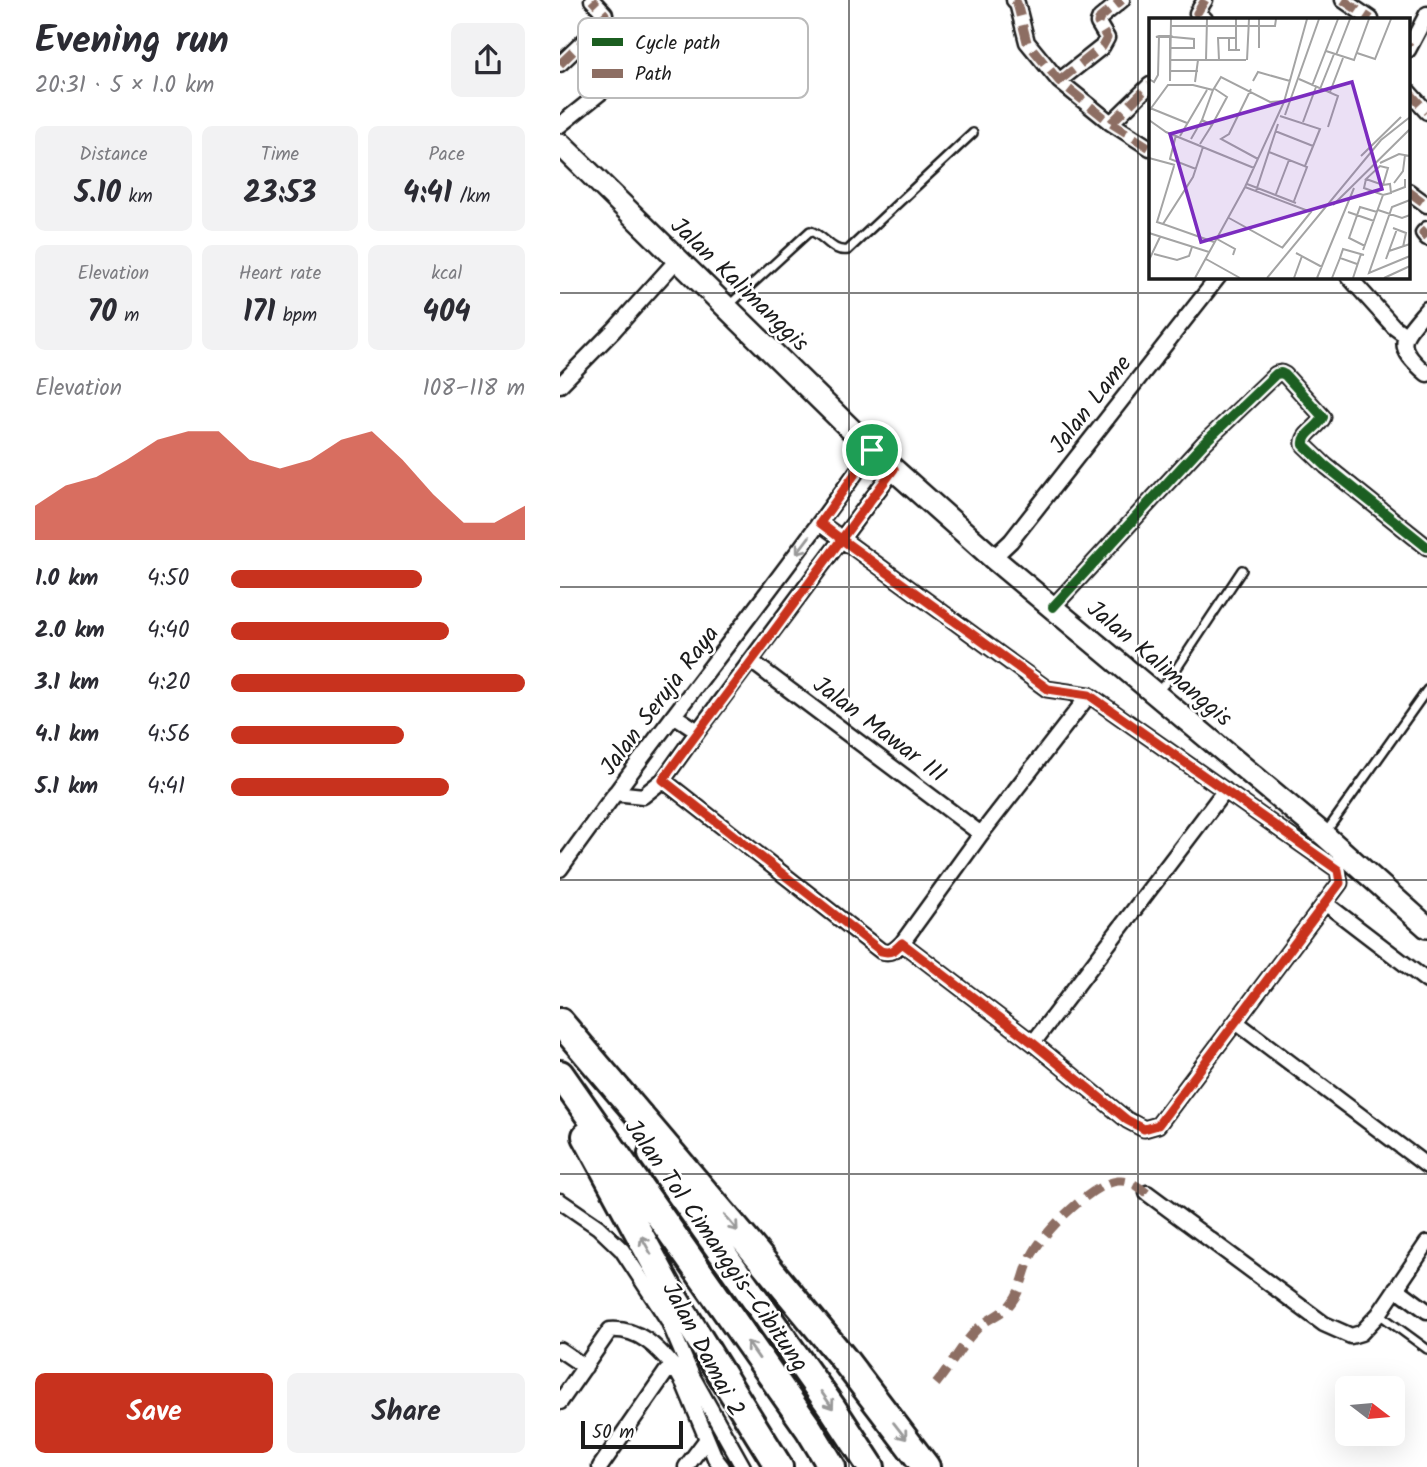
<!DOCTYPE html>
<html lang="en">
<head>
<meta charset="utf-8">
<style>
	:root { --surface:#fff; --page:#f2f2f3; --text:#2b2b33; --muted:#7c7c81; --accent:#c8321e }
	body { margin:0; font-family:Kalam,sans-serif; background:var(--page); color:var(--text); height:100vh; display:flex; flex-direction:column; font-size:26px; white-space:nowrap }
	* { box-sizing:border-box; margin:0 }
	p { font-size:23px; color:var(--muted) }
	.icon { flex:none; width:38px; height:38px; fill:none; stroke:currentColor; stroke-width:2; stroke-linecap:round; stroke-linejoin:round }
	.map { position:relative; flex:1; overflow:hidden }
	.side { display:flex; flex-direction:column; background:var(--surface); width:560px }
	.side>* { flex:none }
	.needle { width:46px; rotate:106deg }
	.buttons { position:absolute; left:775px; top:1376px; display:grid; gap:14px }
	.buttons a { display:grid; place-items:center; width:70px; height:70px; border-radius:10px; background:var(--surface); box-shadow:0 7px 28px #0002; font-size:35px }
	.scale { position:absolute; left:21px; bottom:18px; width:102px; box-sizing:border-box; padding-left:7px; border:4px solid #1c1c1c; border-top:0; font-size:19px; line-height:24px; white-space:nowrap; color:#1c1c1c; -webkit-text-stroke:5px #fff; paint-order:stroke }
	.pin { position:absolute; display:grid; place-items:center; width:60px; height:60px; color:#fff; margin:-30px; border:4px solid #fff; border-radius:50%; box-shadow:0 2px 7px #0007 }
	.round { display:grid; place-items:center; flex:none; width:74px; height:74px; border-radius:10px; background:var(--page) }
	.headline { display:flex; align-items:center; justify-content:space-between; height:119px; padding:0 35px }
	h1 { font-size:38px; font-weight:600; line-height:52px }
	.metrics { display:grid; grid-template-columns:repeat(3,1fr); gap:10px; height:119px; padding:7px 35px }
	.metrics div { display:grid; align-content:center; border-radius:10px; background:var(--page); text-align:center }
	.metrics b { font-size:30px; font-weight:600 }
	.metrics small { font-size:19px; font-weight:400 }
	.metrics p { font-size:19px }
	.chart { height:196px; padding:14px 35px }
	.chart p { display:flex; justify-content:space-between }
	.chart svg { width:100%; height:126px; margin-top:7px; fill:var(--accent); opacity:.7 }
	.action { display:flex; gap:14px; margin-top:auto; padding:14px 35px }
	.action a { flex:1; height:80px; border-radius:10px; background:var(--accent); color:#fff; font-size:28px; font-weight:600; line-height:80px; text-align:center }
	.action a+a { background:var(--page); color:var(--text) }
	ul { padding:0 35px; list-style:none; font-size:23px }
	li { display:grid; grid-template-columns:112px 84px 1fr; align-items:center; height:52px }
	li i { height:18px; border-radius:9px; background:var(--accent) }
	main { display:flex; flex:1; min-height:0 }
	.map>svg:first-child { display:block }
</style>
</head>
<body>
<main>
<section class="side">
<div class="headline"><div><h1>Evening run</h1><p>20:31 · 5 × 1.0 km</p></div><a class="round"><svg class="icon" aria-label="share" viewBox="0 0 24 24"><path d="M12 15V3M7 8l5-5 5 5M5 13v7h14v-7"/></svg></a></div>
<div class="metrics">
<div><p>Distance</p><b>5.10<small> km</small></b></div>
<div><p>Time</p><b>23:53</b></div>
<div><p>Pace</p><b>4:41<small> /km</small></b></div>
</div>
<div class="metrics">
<div><p>Elevation</p><b>70<small> m</small></b></div>
<div><p>Heart rate</p><b>171<small> bpm</small></b></div>
<div><p>kcal</p><b>404</b></div>
</div>
<div class="chart"><p><span>Elevation</span>108–118 m</p>
<svg viewBox="0 0 160 44" preserveAspectRatio="none"><path d="M0 44V32L10 25L20 22L30 16L40 9L50 6L60 6L70 16L80 19L90 16L100 9L110 6L120 16L130 28L140 38L150 38L160 32V44z"/></svg>
</div>
<ul>
<li><b>1.0 km</b>4:50<i style="width:65%"></i></li>
<li><b>2.0 km</b>4:40<i style="width:74%"></i></li>
<li><b>3.1 km</b>4:20<i style="width:100%"></i></li>
<li><b>4.1 km</b>4:56<i style="width:59%"></i></li>
<li><b>5.1 km</b>4:41<i style="width:74%"></i></li>
</ul>
<div class="action"><a>Save</a><a>Share</a></div>
</section>
<div class="map">
<svg width="867" height="1467" viewBox="0 0 867 1467">
	<rect width="100%" height="100%" fill="#fff"/>
	<filter id="ink" filterUnits="userSpaceOnUse"><feTurbulence type="fractalNoise" baseFrequency=".0143" numOctaves="2"/><feDisplacementMap in="SourceGraphic" scale="14" xChannelSelector="R" yChannelSelector="G"/><feConvolveMatrix kernelMatrix="1 2 1 2 8 2 1 2 1" color-interpolation-filters="sRGB"/></filter>
	<g filter="url(#ink)">
		<g fill="none" stroke-linecap="round" stroke-linejoin="round">
			<defs>
				<path id="lane" d="M167 307 250 231C265 235 271 253 288 250L413 133
					M596 693 611 677 682 570
					M766 832 867 690
					M819 1314 867 1349"/>
				<path id="street" d="M454 0 457 3 467 42 499 81 551 123 590 148
					M645 0 637 13 645 19
					M783 0 811 19
					M848 50 867 14
					M0 64 44 22 45 14 32 0
					M499 81 542 47 547 38 538 23 540 18 562 0
					M848 91 867 112
					M551 123 590 85
					M0 125 116 32
					M848 191 867 205
					M867 229 863 233 867 238
					M788 276 834 327 845 335
					M867 309C841 340 833 344 867 374
					M0 385 54 330 117 260
					M260 523 487 689 529 695 778 870 780 883 598 1125 584 1129 567 1120 473 1043 342 943
					M433 558 451 541 659 276
					M493 607 644 443 716 374 721 373 725 375 763 417C759 428 742 433 744 445L766 466 867 547
					M191 661 421 834
					M115 716 138 731
					M103 780 321 951C331 954 335 950 342 943L421 834 529 695
					M55 793 83 796 103 780 138 731 334 469
					M0 869C101 727 212 592 312 450
					M765 903 867 981
					M676 1022 867 1166
					M473 1043 665 790
					M587 1193 764 1324 791 1336 801 1333 819 1314 867 1243
					M0 1201 38 1227 62 1250 108 1320 132 1376 183 1467
					M836 1288 867 1311
					M0 1350 25 1367
					M0 1402 50 1330C79 1328 97 1347 115 1368
					M40 1467 106 1372 115 1368 124 1384 155 1458 162 1467
					M126 1467 147 1439"/>
				<path id="secondary" d="M0 144 312 450 433 558 764 835 867 927"/>
				<path id="highway" d="M0 1022 186 1241 283 1358 366 1467
					M0 1074 249 1429 272 1467
					M26 1136 114 1298 219 1467
					M92 1154 273 1409 311 1467"/>
			</defs>
			<use href="#lane" stroke="#1c1c1c" stroke-width="12"/>
			<use href="#street" stroke="#1c1c1c" stroke-width="19"/>
			<use href="#secondary" stroke="#1c1c1c" stroke-width="26"/>
			<use href="#highway" stroke="#1c1c1c" stroke-width="32"/>
			<use href="#lane" stroke="#fff" stroke-width="7"/>
			<use href="#street" stroke="#fff" stroke-width="14"/>
			<use href="#secondary" stroke="#fff" stroke-width="21"/>
			<use href="#highway" stroke="#fff" stroke-width="26"/>
			<path stroke="#8d6e63" stroke-width="9" stroke-dasharray="18 9" stroke-linecap="butt" d="M454 0 457 3 467 42 499 81 551 123 590 148
				M645 0 637 13 645 19
				M783 0 811 19
				M848 45 850 47
				M0 64 44 22 45 14 32 0
				M499 81 542 47 547 38 538 23 540 18 562 0
				M848 91 867 112
				M551 123 590 85
				M848 191 867 205
				M867 229 863 233 867 238
				M376 1384C391 1366 402 1344 418 1328 428 1318 444 1314 452 1302 463 1288 464 1268 473 1253 485 1231 532 1183 558 1181 570 1180 578 1186 587 1193"/>
			<defs>
				<path id="cycleway" d="M260 523 487 689 529 695 778 870 780 883 598 1125 584 1129 567 1120 473 1043 342 943
					M493 607 644 443 716 374 721 373 725 375 763 417C759 428 742 433 744 445L766 466 867 547"/>
			</defs>
			<use href="#cycleway" stroke="#fff" stroke-width="15"/>
			<use href="#cycleway" stroke="#1b5e20" stroke-width="10"/>
		</g>
		<defs><path id="oneway-shaft" d="M-6 0H5M1.5-3L5.5 0L1.5 3" fill="none" stroke-width="1.6" stroke-linecap="round" stroke-linejoin="round" transform="scale(1.75)"/></defs>
		<g stroke="#999">
			<use href="#oneway-shaft" transform="translate(243 545) rotate(127)"/>
			<use href="#oneway-shaft" transform="translate(171 1223) rotate(50)"/>
			<use href="#oneway-shaft" transform="translate(86 1245) rotate(-119)"/>
			<use href="#oneway-shaft" transform="translate(193 1350) rotate(-125)"/>
			<use href="#oneway-shaft" transform="translate(267 1400) rotate(55)"/>
			<use href="#oneway-shaft" transform="translate(340 1431) rotate(52)"/>
		</g>
	</g>
	<g fill="none" stroke-linecap="round" stroke-linejoin="round" filter="url(#ink)">
		<defs>
			<path id="route" d="M312 450 334 469C286 532 240 596 193 659 163 700 132 739 103 780L321 951C331 954 335 950 342 943L473 1043 567 1120 584 1129 598 1125 780 883 778 870 529 695 488 689 281 539 260 523 312 450"/>
		</defs>
		<use href="#route" stroke="#fff" stroke-width="14"/>
		<use href="#route" stroke="#c8321e" stroke-width="9"/>
	</g>
	<path fill="none" stroke="#1c1c1c" stroke-width="2" stroke-opacity="0.55" d="M289 0V1467M578 0V1467M0 293H867M0 587H867M0 880H867M0 1174H867"/>
	<g text-anchor="middle" stroke-width="5" stroke-linejoin="round" paint-order="stroke">
		<g font-size="24" fill="#1c1c1c" stroke="#fff">
			<text transform="translate(180 284) rotate(44)" y="8">Jalan Kalimanggis</text>
			<text transform="translate(530 404) rotate(-52)" y="8">Jalan Lame</text>
			<text transform="translate(600 663) rotate(40)" y="8">Jalan Kalimanggis</text>
			<text transform="translate(99 700) rotate(-53)" y="8">Jalan Seruja Raya</text>
			<text transform="translate(320 729) rotate(37)" y="8">Jalan Mawar III</text>
			<text transform="translate(157 1245) rotate(55)" y="8">Jalan Tol Cimanggis–Cibitung</text>
			<text transform="translate(144 1349) rotate(62)" y="8">Jalan Damai 2</text>
		</g>
	</g>
	<g transform="translate(589 18)">
		<rect width="261" height="261" fill="#fff"/>
		<path fill="none" stroke="#a4a4a4" stroke-width="2" d="M22 8H126L127 1M21 17V63L22 1M10 18H22L24 19H7ZM80 19V32H91M22 30H45V21L24 19M110 30V1M87 32V1M177 33 205 42 220 1M208 35 226 41 242 1M187 37 201 1M21 42H97M57 42 58 1M70 42 69 20H87M98 42 100 1M22 53H49M0 61 5 64 9 57 10 18M150 61 189 78 179 109M104 63 109 54 141 63M46 64 49 42M163 68 189 1M102 71 80 116 72 121 109 141M171 71 185 36M64 72 53 102 63 107 78 79 66 71M181 74 194 40M1 90 38 105M0 93 19 67H44L64 72 72 59 121 84 135 83M136 97 170 1M131 98 171 111 156 148M0 102 17 114 105 150M154 104 167 69M126 113 164 128M27 117 21 141 47 151M31 118 58 72M42 121 53 102M51 126 63 107M54 129 44 159 14 206 65 224M120 134 158 149 145 183M212 138 252 99M0 140 26 147M231 145 250 136 261 138M217 161 215 170 234 177 242 175 241 166 234 167 217 161 231 148 239 150 234 167M245 165 254 153 256 137M98 166 147 185M96 169 162 194 133 230M107 173 129 106M243 174 256 169V161M127 176 140 142M261 182 243 189 220 255 261 238M184 187 261 111M229 192 253 200 261 197M199 194 225 203M80 200 134 230M14 206 8 204 25 148M244 210 257 215 254 229M0 215 60 234M68 221 86 231 84 237M216 228 200 220 211 189 228 194M214 232 234 177M240 233 261 226M147 235 173 249M5 236 28 242 40 238 43 229M57 241 91 260M237 241 248 211M0 242 11 219M208 246 191 240 194 231 215 237M46 260 96 169 135 84 158 1M118 260 232 122 261 99M145 260 153 238M168 260 205 170M183 260 191 240M204 260 212 236M235 260 261 248"/>
		<path fill="#7b2cbf" fill-opacity="0.15" stroke="#7b2cbf" stroke-width="3.5" d="M203 64 233 171 52 224 21 116Z"/>
		<rect width="261" height="261" fill="none" stroke="#1c1c1c" stroke-width="3.5"/>
	</g>
	<rect x="18" y="18" width="230" height="80" rx="10" fill="#fff" stroke="#bbb" stroke-width="2"/>
	<rect x="32" y="38" width="31" height="8" fill="#1b5e20"/>
	<rect x="32" y="69" width="31" height="9" fill="#8d6e63"/>
	<g font-size="19" fill="#1c1c1c">
		<text x="75" y="49">Cycle path</text>
		<text x="75" y="80">Path</text>
	</g>
</svg>
<div class="buttons">
<a><svg class="needle" viewBox="-14 -14 28 28"><path d="M0-13l5 13h-10z" fill="#e53935"/><path d="M0 13l5-13h-10z" fill="#7c7c81"/></svg></a>
</div>
<div class="scale">50 m</div>
<div class="pin" style="left:312px;top:450px;background:#1e9e55"><svg class="icon" aria-label="arrive" viewBox="0 0 24 24"><path d="M6 21V4h12l-3 4 3 4H6"/></svg></div>
</div>
</main>
</body>
</html>
